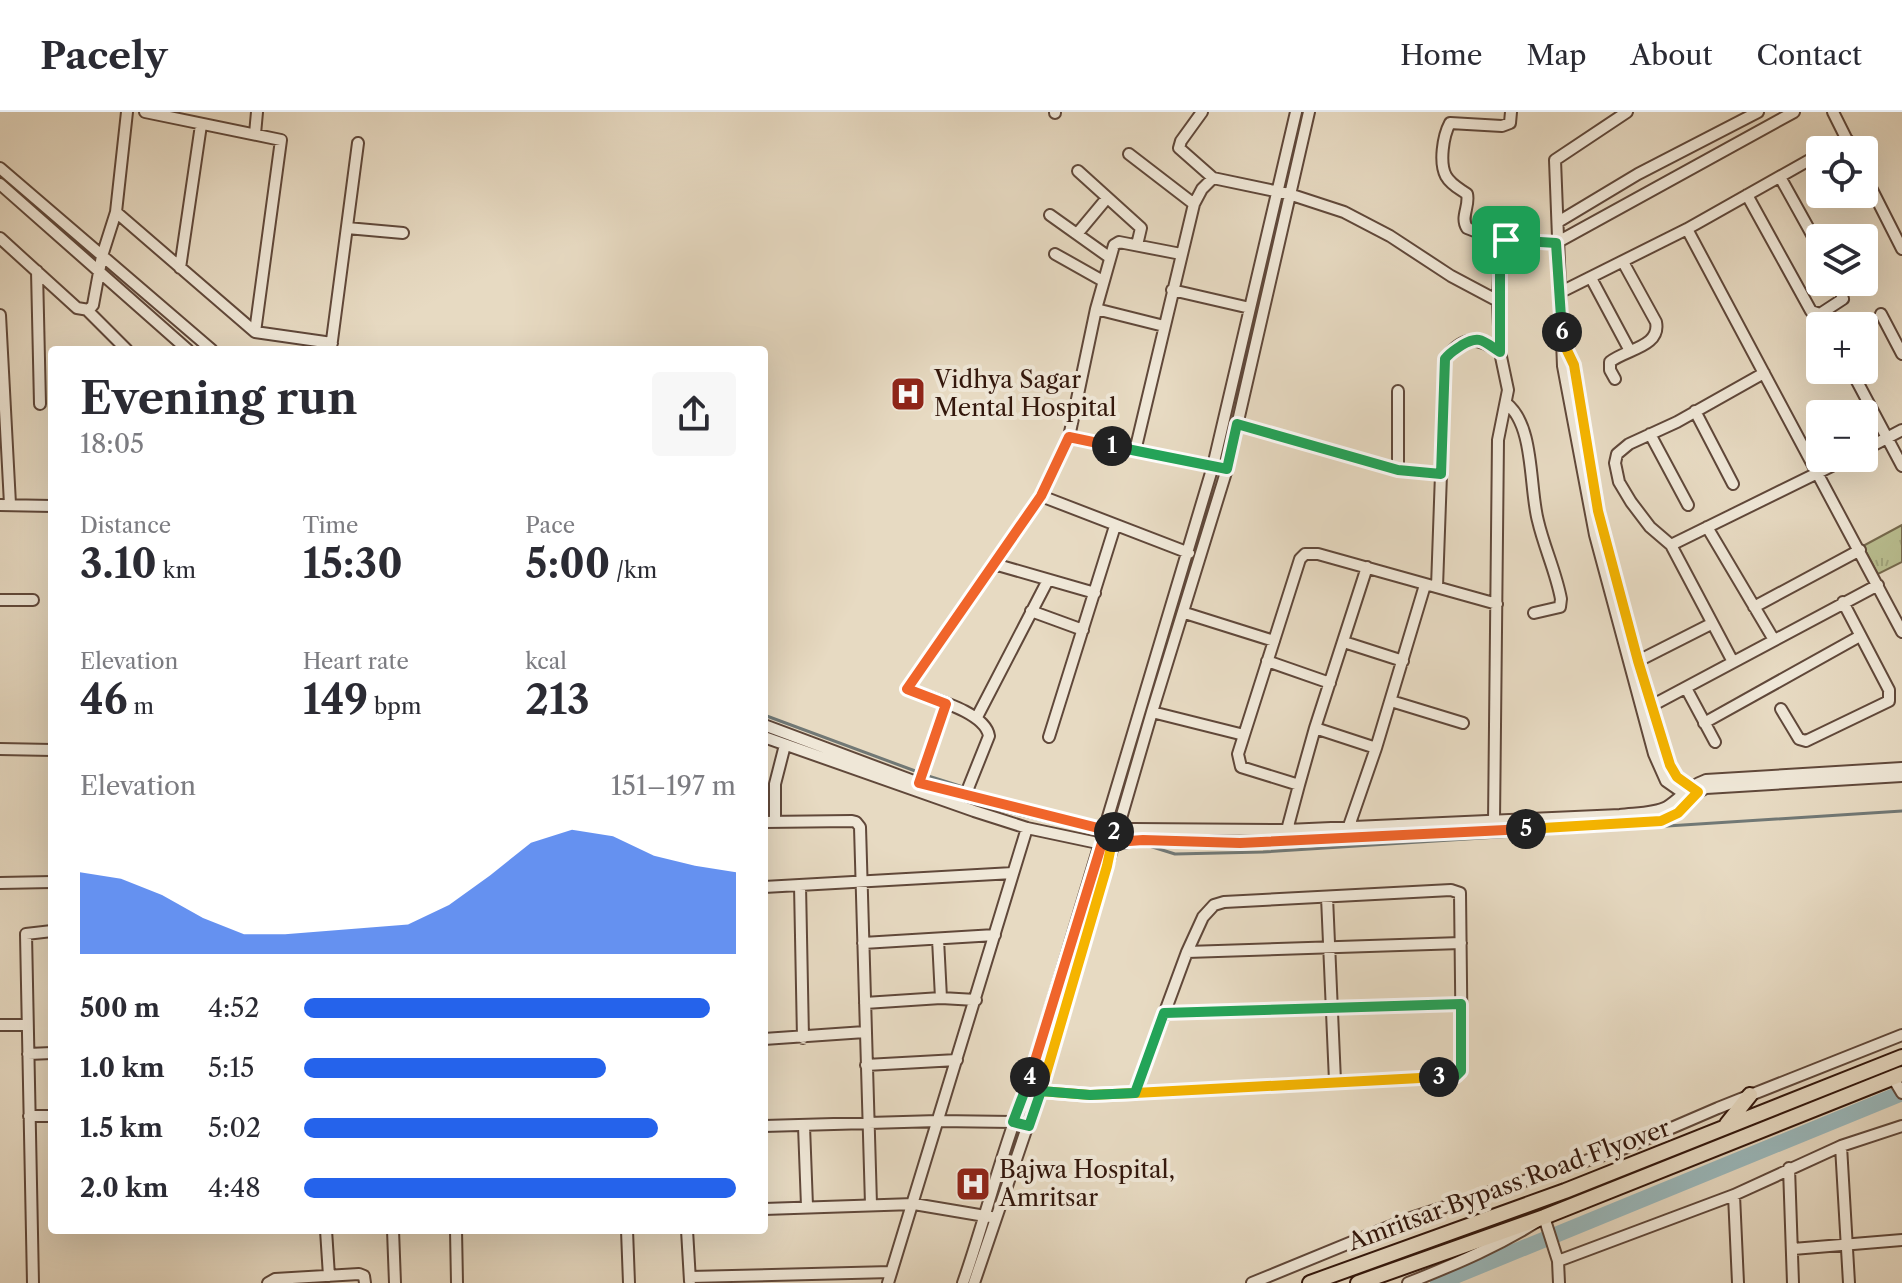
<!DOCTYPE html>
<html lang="en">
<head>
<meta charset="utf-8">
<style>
	:root { --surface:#fff; --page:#f7f7f7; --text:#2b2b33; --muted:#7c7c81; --line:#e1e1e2; --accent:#2563eb }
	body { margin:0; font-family:"Libre Caslon Text",serif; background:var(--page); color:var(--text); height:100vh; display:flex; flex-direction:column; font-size:30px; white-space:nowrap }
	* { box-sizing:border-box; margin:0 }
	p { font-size:26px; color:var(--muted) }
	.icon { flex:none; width:44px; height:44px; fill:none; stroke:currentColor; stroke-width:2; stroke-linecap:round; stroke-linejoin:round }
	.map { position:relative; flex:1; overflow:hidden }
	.panel { position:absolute; left:48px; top:234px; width:720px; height:888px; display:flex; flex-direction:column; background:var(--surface); border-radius:8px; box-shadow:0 8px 32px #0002 }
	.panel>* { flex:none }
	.controls { position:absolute; left:1806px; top:24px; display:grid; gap:16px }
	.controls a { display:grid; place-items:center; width:72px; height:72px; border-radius:8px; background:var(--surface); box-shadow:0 8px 32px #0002; font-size:40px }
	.pin { position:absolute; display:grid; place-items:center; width:68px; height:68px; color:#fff; margin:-34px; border-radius:16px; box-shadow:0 4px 12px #0006 }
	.km { position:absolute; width:40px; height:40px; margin:-20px; border-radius:50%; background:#222; color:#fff; font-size:22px; line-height:40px; text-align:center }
	.round { display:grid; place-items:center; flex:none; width:84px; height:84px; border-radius:8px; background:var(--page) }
	.overview { display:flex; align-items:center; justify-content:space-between; height:136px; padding:0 32px }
	h1 { font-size:44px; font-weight:700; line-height:60px }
	.figures { display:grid; grid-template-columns:repeat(3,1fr); gap:12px; height:136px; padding:8px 32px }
	.figures div { display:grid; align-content:center }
	.figures b { font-size:40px; font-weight:700 }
	.figures small { font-size:22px; font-weight:400 }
	.figures p { font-size:22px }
	.chart { height:224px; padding:16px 32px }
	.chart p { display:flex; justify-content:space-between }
	.chart svg { width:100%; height:144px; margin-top:8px; fill:var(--accent); opacity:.7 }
	ul { padding:0 32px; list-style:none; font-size:26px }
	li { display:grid; grid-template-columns:128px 96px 1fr; align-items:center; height:60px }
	li i { height:20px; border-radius:10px; background:var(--accent) }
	header { display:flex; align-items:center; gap:48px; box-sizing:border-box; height:112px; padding:0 40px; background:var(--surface); border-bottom:2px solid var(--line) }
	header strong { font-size:38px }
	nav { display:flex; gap:44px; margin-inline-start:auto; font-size:28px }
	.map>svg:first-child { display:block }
</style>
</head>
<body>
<header>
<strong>Pacely</strong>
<nav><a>Home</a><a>Map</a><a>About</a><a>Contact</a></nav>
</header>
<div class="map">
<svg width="1902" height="1171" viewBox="0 0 1902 1171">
	<defs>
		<pattern id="grass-tufts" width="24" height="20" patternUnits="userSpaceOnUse" patternTransform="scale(2)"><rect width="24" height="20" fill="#b9be90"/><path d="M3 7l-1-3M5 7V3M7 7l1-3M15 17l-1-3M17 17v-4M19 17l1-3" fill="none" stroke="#a0a37b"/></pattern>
	</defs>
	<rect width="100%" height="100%" fill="#e7dac2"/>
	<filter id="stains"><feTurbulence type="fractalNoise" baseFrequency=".0025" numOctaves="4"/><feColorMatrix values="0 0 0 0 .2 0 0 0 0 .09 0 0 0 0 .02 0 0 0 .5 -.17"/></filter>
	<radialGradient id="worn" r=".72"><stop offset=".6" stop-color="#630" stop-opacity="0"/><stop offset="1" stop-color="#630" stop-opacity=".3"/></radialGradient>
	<path fill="url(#grass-tufts)" stroke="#766a4e" stroke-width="2" d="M1902 413V450L1878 462 1863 434Z"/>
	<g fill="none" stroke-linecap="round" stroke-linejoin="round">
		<path stroke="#717875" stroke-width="3" d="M764 603 918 660
			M925 663 963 675
			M971 678 1001 688
			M1146 733 1175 742 1263 740 1902 699"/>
		<path stroke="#9ab8bb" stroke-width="16" d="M1438 1171 1902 981"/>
		<defs>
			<path id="minor" d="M145 0 281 28 255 220
				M1202 0 1181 29 1179 36 1213 66
				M1627 0 1555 48 1563 254 1595 423 1654 642 1666 669 1686 683
				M1833 0 1852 38
				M1055 1V0
				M255 22 257 0
				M1828 38 1847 27
				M1129 42 1194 92
				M0 56 212 238
				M1078 59 1141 116 1137 133
				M1864 62 1902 137
				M1780 65 1820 137
				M0 72 188 238
				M1747 83 1811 199 1820 202 1843 187 1838 170
				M116 100 255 220 332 231
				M1050 103 1109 145
				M1558 110 1638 62 1758 0
				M347 116 403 121
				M1687 117 1902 520
				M1077 122 1107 86
				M0 126 77 196 89 198 93 193 102 144 116 100 127 0
				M1503 130 1467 116C1460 105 1470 94 1467 82 1460 77 1451 73 1446 64 1439 51 1443 24 1450 11L1502 14 1510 11 1511 0
				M1055 142 1103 169
				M180 156 201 13
				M37 159 40 292
				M1591 166 1630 239
				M1172 178 1250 196
				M1559 181 1687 117 1820 42
				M1498 189 1500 138 1504 128 1556 131 1794 0
				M1096 197 1164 214
				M87 198 127 238
				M1881 202 1902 242
				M0 203 10 392
				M1565 235 1574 253 1598 399 1638 549 1670 653 1677 665 1695 678
				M331 236 358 31
				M1851 258 1902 354
				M1615 267 1610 258V250C1626 237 1661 235 1656 210L1623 150
				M1398 279V358
				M1506 291C1535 313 1529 376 1538 409 1544 435 1556 460 1561 487L1560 495 1534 501
				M1695 299 1733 372
				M1237 312 1398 358 1441 362 1437 475
				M1650 322 1688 393
				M1069 325 1217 355
				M1864 338 1902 318
				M1135 339 1194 92 1202 77 1213 66 1289 82 1344 100 1390 124 1451 164 1498 189 1500 240 1508 278 1498 328 1494 710
				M1441 362 1445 247C1464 222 1477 225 1500 240
				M1041 384 1189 441
				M0 393 52 394
				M1707 415 1774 528
				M1671 433 1848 346
				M994 452 1095 481
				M0 488H33
				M1754 495 1860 438
				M1031 499 1083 518
				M1185 501 1274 529
				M1344 530 1403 549
				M1267 549 1330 571
				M1638 549 1711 512
				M1733 550 1671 433 1650 415 1631 390 1619 370 1615 351 1617 342 1629 332 1677 310 1764 261
				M1686 576 1715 630
				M1391 589 1463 611
				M1653 593 1878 473
				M1781 597 1799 627 1806 629 1889 589V578L1843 490
				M1152 600 1244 623 1300 447 1305 442H1318L1497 492
				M977 605 1048 468
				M1704 611 1860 524
				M764 613 935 677 1116 720 1133 717 1287 718 1620 703C1634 701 1654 702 1667 695 1681 686 1689 674 1706 668L1902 656
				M1315 616 1376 636 1349 714
				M1244 623 1238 642 1241 655 1299 673 1287 718
				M764 625 974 699 1027 716 1093 730 1113 732 1143 728 1240 731 1646 710C1686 706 1678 689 1706 676L1902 664
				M1049 625 1115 414
				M1376 636 1425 473
				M0 637 52 638
				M919 671 946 592
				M1299 673 1315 616 1367 455
				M965 684 989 624C985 599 929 586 907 577L1041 384 1069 325 1096 197 1114 133 1119 130 1181 142
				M764 710 852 709 856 710 860 715 871 1092
				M775 710V672L785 633
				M0 771 52 770
				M800 773 803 926
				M764 775 1013 761
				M1327 785 1335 969
				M938 827 941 886
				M863 831 995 823
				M1187 840 1461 831
				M865 891 941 886 976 888
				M1164 901 1461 892
				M0 913H27
				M764 927 865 920
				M28 942 52 941
				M866 953 957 948
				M1893 966 1902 981
				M1041 979 1090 983 1135 981 1456 964 1462 956 1460 781 1451 778 1224 790 1214 793 1203 805 1187 840 1135 981
				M29 1004H52
				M764 1014 938 1009 1013 1010 1029 1014
				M804 1014 807 1094
				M1841 1034 1849 1171
				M1789 1056 1793 1171
				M1734 1083 1738 1171
				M764 1097 914 1092 991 1105
				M326 1118 329 1164
				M393 1118 395 1171
				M456 1118 457 1171
				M627 1118 629 1171
				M687 1118 690 1169
				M1793 1137 1902 1128
				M1558 1149 1734 1083 1841 1034 1902 1014
				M690 1165 891 1160
				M33 1171 26 822 52 819
				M268 1171 275 1167 359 1162 364 1164 365 1171
				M888 1171 1027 716
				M963 1171C986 1105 1002 1037 1028 972L1213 354 1296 0
				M974 1171 1054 936 1152 600 1227 357 1309 0
				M1252 1171 1408 1107 1625 1036 1718 996 1902 923
				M1408 1171C1456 1152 1501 1133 1544 1105L1558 1149 1559 1171"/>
			<path id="highway" d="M1727 1012 1750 983
				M1310 1171 1565 1079 1902 945
				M1358 1171 1544 1105 1902 962"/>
		</defs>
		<use href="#minor" stroke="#60483a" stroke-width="14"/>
		<use href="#highway" stroke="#33170c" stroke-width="18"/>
		<use href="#minor" stroke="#efe7d7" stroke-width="10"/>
		<use href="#highway" stroke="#e7dac2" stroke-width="14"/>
	</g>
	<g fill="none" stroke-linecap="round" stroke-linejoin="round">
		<defs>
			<path id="split-1" d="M1112 334 1227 357 1237 312 1398 358 1441 362 1445 247C1450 240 1455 238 1462 233 1480 222 1484 230 1500 240V138L1506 128"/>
			<path id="split-2" d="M1112 334 1069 325 1041 384 907 577 946 592 919 671 1114 720"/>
			<path id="split-3" d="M1114 720 1107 754 1041 979 1090 983 1135 981 1439 965"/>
			<path id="split-4" d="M1030 965 1013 1010 1029 1014 1041 979 1090 983 1135 981 1164 901 1461 892V959L1456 964 1439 965"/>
			<path id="split-5" d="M1030 965 1102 731 1143 728 1240 731 1526 717"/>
			<path id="split-6" d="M1526 717 1661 709 1678 701 1698 680 1677 665 1670 653 1638 549 1598 399 1574 253 1563 230 1562 220"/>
			<path id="split-7" d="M1506 128 1556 131 1562 220"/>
		</defs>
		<use href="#split-1" stroke="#fff" stroke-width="16"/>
		<use href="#split-2" stroke="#fff" stroke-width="16"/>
		<use href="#split-3" stroke="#fff" stroke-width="16"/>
		<use href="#split-4" stroke="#fff" stroke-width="16"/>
		<use href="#split-5" stroke="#fff" stroke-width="16"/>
		<use href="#split-6" stroke="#fff" stroke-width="16"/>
		<use href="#split-7" stroke="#fff" stroke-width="16"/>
		<use href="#split-1" stroke="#22a559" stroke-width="10"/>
		<use href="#split-2" stroke="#f0652b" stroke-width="10"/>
		<use href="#split-3" stroke="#f5b400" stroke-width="10"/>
		<use href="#split-4" stroke="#22a559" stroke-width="10"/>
		<use href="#split-5" stroke="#f0652b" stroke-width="10"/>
		<use href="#split-6" stroke="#f5b400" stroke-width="10"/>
		<use href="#split-7" stroke="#22a559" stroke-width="10"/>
	</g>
	<defs>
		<symbol id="hospital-square" viewBox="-11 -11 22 22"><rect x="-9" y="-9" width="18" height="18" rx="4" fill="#8f2418" stroke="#efe7d7"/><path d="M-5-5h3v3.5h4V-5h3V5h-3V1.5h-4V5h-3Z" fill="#fff"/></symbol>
	</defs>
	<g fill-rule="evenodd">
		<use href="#hospital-square" x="888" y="262" width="40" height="40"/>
		<use href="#hospital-square" x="953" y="1052" width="40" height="40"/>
	</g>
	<g text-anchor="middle" stroke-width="8" stroke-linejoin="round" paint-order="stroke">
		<g font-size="24" fill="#33170c" stroke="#efe7d7" text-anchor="start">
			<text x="934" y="276">Vidhya Sagar<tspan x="934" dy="28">Mental Hospital</tspan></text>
			<text x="999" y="1066">Bajwa Hospital,<tspan x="999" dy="28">Amritsar</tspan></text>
		</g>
		<g font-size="24" fill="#33170c" stroke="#efe7d7">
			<text transform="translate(1509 1073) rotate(-20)" y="8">Amritsar Bypass Road Flyover</text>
		</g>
	</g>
	<rect width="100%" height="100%" filter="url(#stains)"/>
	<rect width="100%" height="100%" fill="url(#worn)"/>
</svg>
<div class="controls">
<a><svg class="icon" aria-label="locate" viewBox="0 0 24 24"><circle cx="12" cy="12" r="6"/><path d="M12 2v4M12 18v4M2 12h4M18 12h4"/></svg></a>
<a><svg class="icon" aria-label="layers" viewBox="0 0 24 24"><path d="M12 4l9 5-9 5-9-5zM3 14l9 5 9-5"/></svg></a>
<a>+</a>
<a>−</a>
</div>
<div class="pin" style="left:1506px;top:128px;background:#1e9e55"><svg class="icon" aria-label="arrive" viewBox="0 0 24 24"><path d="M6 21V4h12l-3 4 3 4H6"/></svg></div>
<b class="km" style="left:1112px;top:334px">1</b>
<b class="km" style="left:1114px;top:720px">2</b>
<b class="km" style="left:1439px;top:965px">3</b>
<b class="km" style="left:1030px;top:965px">4</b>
<b class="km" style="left:1526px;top:717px">5</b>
<b class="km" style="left:1562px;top:220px">6</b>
<section class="panel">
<div class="overview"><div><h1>Evening run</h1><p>18:05</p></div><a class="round"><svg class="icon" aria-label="share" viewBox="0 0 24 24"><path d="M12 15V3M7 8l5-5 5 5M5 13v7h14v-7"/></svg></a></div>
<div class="figures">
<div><p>Distance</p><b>3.10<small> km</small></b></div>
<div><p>Time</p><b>15:30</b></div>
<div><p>Pace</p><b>5:00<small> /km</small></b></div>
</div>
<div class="figures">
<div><p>Elevation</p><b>46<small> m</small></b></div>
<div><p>Heart rate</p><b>149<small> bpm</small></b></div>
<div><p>kcal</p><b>213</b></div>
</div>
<div class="chart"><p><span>Elevation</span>151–197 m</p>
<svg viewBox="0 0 160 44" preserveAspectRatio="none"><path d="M0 44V19L10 21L20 26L30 33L40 38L50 38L60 37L70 36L80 35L90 29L100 20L110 10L120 6L130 8L140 14L150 17L160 19V44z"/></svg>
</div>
<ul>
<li><b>500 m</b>4:52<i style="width:94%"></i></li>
<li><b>1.0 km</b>5:15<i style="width:70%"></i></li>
<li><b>1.5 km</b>5:02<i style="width:82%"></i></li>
<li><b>2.0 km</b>4:48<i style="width:100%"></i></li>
</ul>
</section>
</div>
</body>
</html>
